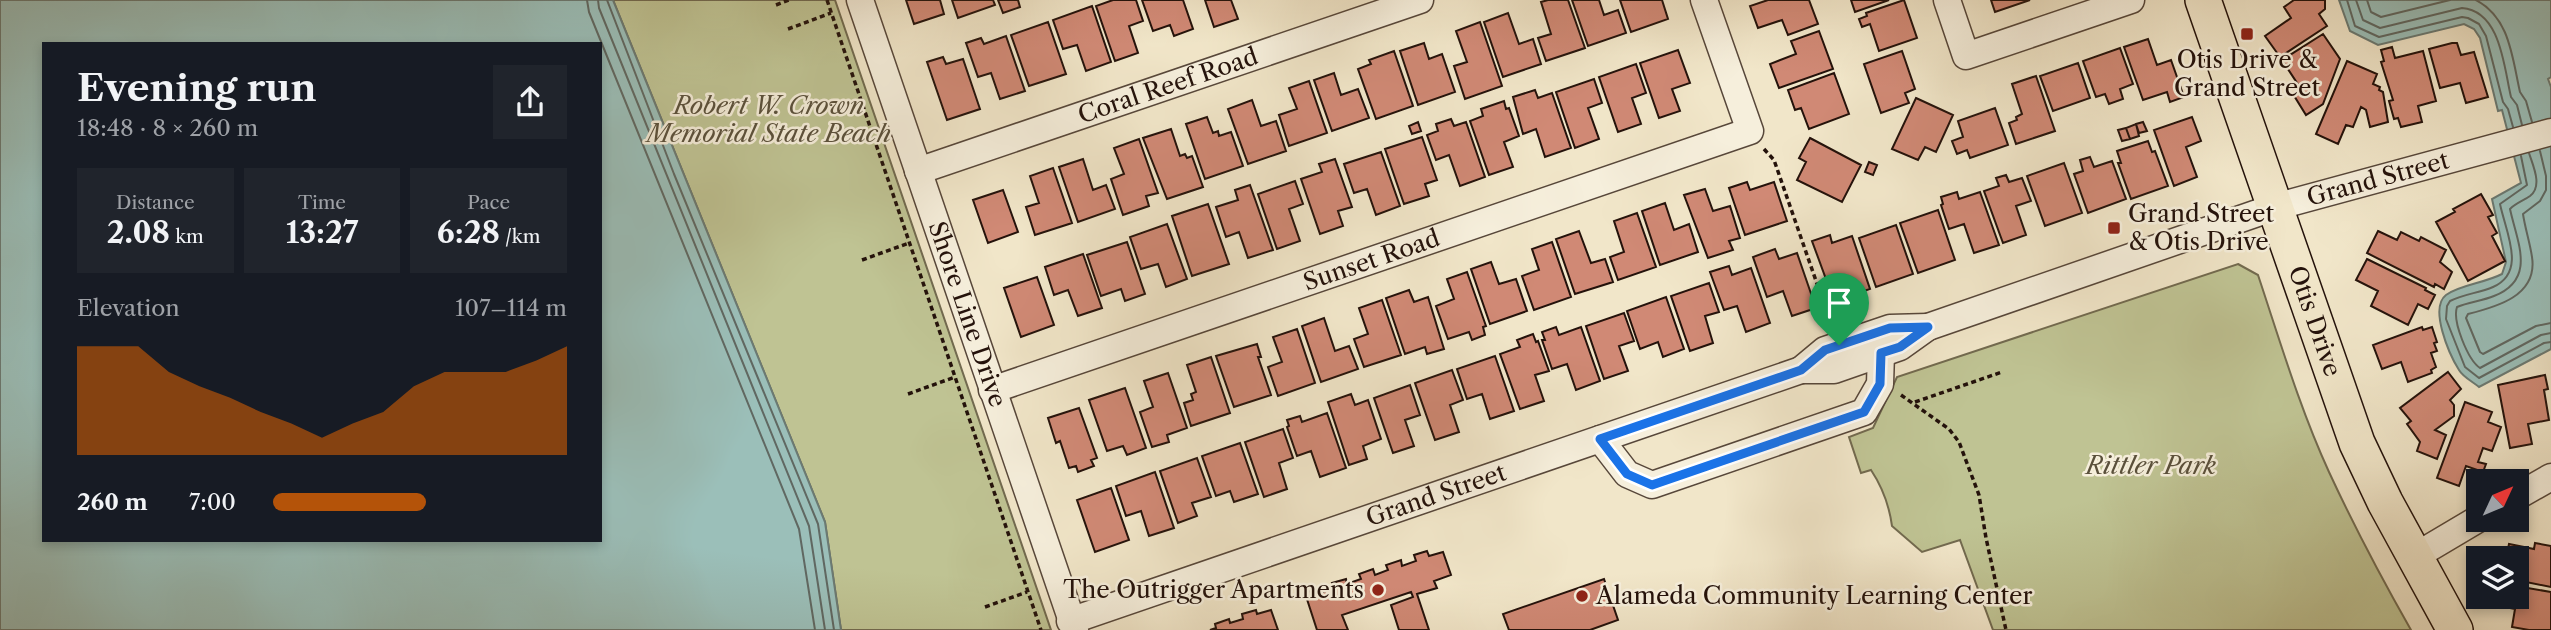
<!DOCTYPE html>
<html lang="en">
<head>
<meta charset="utf-8">
<style>
	:root { --surface:#171b24; --page:#20242c; --text:#f1f3f6; --muted:#9ea1a6; --accent:#b45309 }
	body { margin:0; font-family:"Libre Caslon Text",serif; background:var(--page); color:var(--text); height:100vh; display:flex; flex-direction:column; font-size:26px; white-space:nowrap }
	* { box-sizing:border-box; margin:0 }
	p { font-size:23px; color:var(--muted) }
	.icon { flex:none; width:38px; height:38px; fill:none; stroke:currentColor; stroke-width:2; stroke-linecap:round; stroke-linejoin:round }
	.map { position:relative; flex:1; overflow:hidden }
	.details { position:absolute; left:42px; top:42px; width:560px; height:500px; display:flex; flex-direction:column; background:var(--surface); border-radius:0px; box-shadow:0 4px 10px #0003 }
	.details>* { flex:none }
	.needle { width:46px; rotate:46deg }
	.tools { position:absolute; left:2466px; top:469px; display:grid; gap:14px }
	.tools a { display:grid; place-items:center; width:63px; height:63px; border-radius:0px; background:var(--surface); box-shadow:0 4px 10px #0003; font-size:35px }
	.pin { position:absolute; display:grid; place-items:center; width:60px; height:60px; color:#fff; margin:-72px -30px; border-radius:50% 50% 50% 0; rotate:-45deg; box-shadow:0 0 7px #0007 }
	.pin .icon { rotate:45deg }
	.round { display:grid; place-items:center; flex:none; width:74px; height:74px; border-radius:0px; background:var(--page) }
	.headline { display:flex; align-items:center; justify-content:space-between; height:119px; padding:0 35px }
	h1 { font-size:38px; font-weight:700; line-height:52px }
	.metrics { display:grid; grid-template-columns:repeat(3,1fr); gap:10px; height:119px; padding:7px 35px }
	.metrics div { display:grid; align-content:center; border-radius:0px; background:var(--page); text-align:center }
	.metrics b { font-size:30px; font-weight:700 }
	.metrics small { font-size:19px; font-weight:400 }
	.metrics p { font-size:19px }
	.chart { height:196px; padding:14px 35px }
	.chart p { display:flex; justify-content:space-between }
	.chart svg { width:100%; height:126px; margin-top:7px; fill:var(--accent); opacity:.7 }
	ul { padding:0 35px; list-style:none; font-size:23px }
	li { display:grid; grid-template-columns:112px 84px 1fr; align-items:center; height:52px }
	li i { height:18px; border-radius:9px; background:var(--accent) }
	.map>svg:first-child { display:block }
</style>
</head>
<body>
<div class="map">
<svg width="2551" height="630" viewBox="0 0 2551 630">
	<rect width="100%" height="100%" fill="#f1e6c9"/>
	<filter id="stains"><feTurbulence type="fractalNoise" baseFrequency=".00286" numOctaves="4"/><feColorMatrix values="0 0 0 0 .2 0 0 0 0 .09 0 0 0 0 .02 0 0 0 .5 -.17"/></filter>
	<radialGradient id="worn" r=".72"><stop offset=".6" stop-color="#630" stop-opacity="0"/><stop offset="1" stop-color="#630" stop-opacity=".3"/></radialGradient>
	<path fill="#bfc393" stroke="#726a4f" stroke-width="2" d="M613 0H835L1051 630H841L825 522Z
		M2238 264 2258 275C2280 341 2300 409 2329 472 2354 526 2382 579 2411 630H1993L1960 540 1922 552 1892 526C1889 504 1883 488 1871 470L1861 473 1849 437 1873 428 1897 377Z"/>
	<path fill="#9bbfb9" stroke="#6b7a73" stroke-width="2" fill-rule="evenodd" d="M0 0H613L825 522 841 630H0ZM44 44H600V541H44Z
		M2339 0H2551V77L2548 79 2551 87V349L2479 387C2473 382 2463 377 2459 370 2449 354 2429 308 2446 295 2459 285 2485 283 2502 274L2506 262 2492 199 2521 183 2502 110 2498 111 2480 38 2474 29 2464 24 2378 45 2350 31Z"/>
	<g fill="none" stroke-linecap="round" stroke-linejoin="round">
		<path stroke="#606862" stroke-width="2" d="M587 0 589 12 799 529 815 630
			M598 0 599 8 809 526 825 630
			M607 0 674 174 818 524 834 630
			M2347 0 2355 26 2379 37 2462 17 2468 18 2479 24 2486 36 2503 102 2508 109 2513 127
			M2356 0 2363 20 2380 28 2462 8C2501 11 2504 68 2511 97L2517 105 2522 125
			M2367 0 2371 12 2381 17 2450 0
			M2476 0C2510 18 2512 57 2520 92L2526 101 2532 122
			M2540 151 2546 176V190L2540 201 2523 214C2525 228 2530 243 2532 257 2538 296 2496 307 2468 314L2466 318 2480 352 2483 354 2536 326 2551 323
			M2529 153C2533 166 2543 186 2530 196 2523 201 2516 203 2510 209 2517 242 2537 279 2494 296 2482 301 2469 302 2457 307 2452 321 2468 360 2480 368L2541 335 2551 333
			M2521 156 2527 185 2500 204C2506 233 2527 272 2493 287 2479 293 2464 294 2450 301L2447 306 2446 319 2465 367 2479 378 2544 343 2551 342"/>
	</g>
	<path fill="#d08975" stroke="#24120b" stroke-width="2" d="M906 0H940L944 14 914 24Z
		M952 0H993L995 5 958 18Z
		M998 0H1018L1020 7 1003 13Z
		M1113 0H1136L1143 21 1129 26 1138 53 1115 61 1096 6Z
		M1142 0H1183L1193 29 1174 36 1170 25 1153 31Z
		M1205 0H1231L1238 19 1214 27Z
		M1548 0H1568L1585 48 1546 61 1538 38 1551 34 1541 2Z
		M1572 0H1599L1604 15 1618 10 1626 33 1588 46Z
		M1620 0H1662L1668 19 1631 32Z
		M1768 0H1809L1818 24 1788 35 1782 20 1758 28 1750 6Z
		M1851 0H1889L1855 12Z
		M1904 0 1917 38 1879 51 1870 24 1862 27 1859 19 1867 16 1866 13Z
		M1991 0H2030L1995 12Z
		M2294 0H2325V9L2319 14 2327 26 2280 57 2265 36 2291 18 2284 7Z
		M1092 6 1111 62 1086 71 1077 45 1063 49 1053 20Z
		M1508 13 1519 44 1533 39 1541 64 1503 77 1484 22Z
		M1048 22 1066 74 1029 86 1011 35Z
		M1480 22 1502 86 1465 99 1454 66 1467 62 1456 31Z
		M1819 31 1833 69 1779 88 1770 64 1796 54 1791 41Z
		M2323 34 2340 59 2323 104 2306 115 2293 94 2301 89 2282 60Z
		M1006 36 1025 91 1000 99 991 73 978 77 966 43 981 38 984 44Z
		M2148 39 2157 65 2171 60 2184 97 2170 102 2167 92 2143 100 2124 47Z
		M1424 43 1429 59 1442 54 1455 92 1418 105 1400 51Z
		M2452 43H2457L2461 55 2474 52 2488 97 2466 103 2460 83 2440 88 2429 49Z
		M2392 47 2395 58 2423 51 2436 101 2418 106 2422 122 2401 127 2398 118 2394 119 2389 101 2393 100 2381 62 2384 61 2381 50Z
		M2120 48 2133 84 2120 89 2123 99 2109 104 2105 94 2096 97 2083 61Z
		M1678 50 1690 83 1672 89 1680 111 1659 118 1640 63Z
		M1394 51 1413 106 1376 119 1358 69 1371 64 1369 60Z
		M1902 51 1915 89 1905 93 1909 103 1881 113 1864 64Z
		M943 57 946 64 963 59 980 109 947 120 927 62Z
		M2347 61 2377 74 2373 84 2380 87 2379 90 2383 92 2388 122 2370 127 2366 110 2361 107 2353 127 2346 125 2338 144 2316 134Z
		M2078 63 2090 98 2053 111 2040 76Z
		M1636 64 1646 93 1632 98 1641 124 1618 132 1599 77Z
		M1334 73 1341 95 1358 89 1369 118 1332 131 1314 80Z
		M1834 73 1849 114 1809 129 1801 108 1795 110 1788 90Z
		M2036 76 2055 131 2016 144 2009 123 2017 120 2016 117 2022 114 2012 84Z
		M1594 79 1602 103 1588 108 1599 139 1575 148 1556 92Z
		M1309 81 1327 133 1289 146 1279 115 1297 109 1289 88Z
		M1535 90 1538 98 1552 93 1571 148 1545 157 1536 129 1523 134 1513 97Z
		M1916 98 1953 115 1936 152 1925 147 1918 160 1892 149Z
		M1252 100 1261 126 1276 121 1286 151 1248 164 1228 109Z
		M1504 101 1506 109 1509 108 1519 136 1504 142 1513 167 1489 175 1470 121 1483 116 1481 109Z
		M1995 108 2008 145 1970 158 1967 150 1957 154 1952 141 1963 137 1958 121Z
		M1207 117 1213 133 1218 131 1219 136 1231 132 1243 166 1205 179 1186 124Z
		M2192 117 2201 141 2186 147 2197 177 2174 186 2154 130Z
		M1451 119 1454 126 1466 122 1485 177 1460 186 1449 155 1436 160 1427 135 1438 131 1436 124Z
		M1418 122 1421 131 1412 134 1409 126Z
		M2143 122 2147 131 2139 133 2136 124Z
		M2136 124 2139 136 2130 139 2126 128Z
		M2126 128 2130 139 2122 141 2118 130Z
		M1171 129 1180 156 1185 154 1187 158 1192 156 1203 187 1167 199 1143 138Z
		M1422 137 1437 180 1425 184 1429 196 1404 204 1385 149Z
		M1810 138 1861 165 1842 202 1797 180 1806 162 1799 158Z
		M1139 139 1158 193 1146 196 1149 206 1123 215 1111 179 1124 174 1114 148Z
		M2148 141 2152 152 2155 151 2168 186 2131 199 2118 163H2121L2117 151Z
		M1381 152 1400 206 1376 215 1367 189 1354 193 1344 164Z
		M2090 157 2094 167 2112 161 2126 199 2088 213 2074 174 2083 171 2080 160Z
		M1083 159 1093 190 1106 185 1115 209 1078 222 1059 167Z
		M1335 159 1352 207 1338 211 1343 226 1320 234 1301 179 1322 172 1319 164Z
		M1869 162 1877 165 1873 175 1865 172Z
		M2064 163 2082 213 2045 226 2027 176Z
		M1053 168 1072 223 1035 235 1026 207 1039 203 1030 176Z
		M2006 175 2009 182 2022 178 2031 201 2016 206 2026 235 2003 243 1984 191 1999 186 1996 178Z
		M1295 181 1303 204 1289 209 1300 241 1277 249 1258 194Z
		M1747 182 1750 190 1774 182 1787 221 1745 235 1729 188Z
		M1250 185 1273 250 1248 258 1239 232 1226 237 1216 207 1238 200 1235 190Z
		M1705 189 1713 211 1730 206 1740 238 1729 241 1733 250 1708 258 1684 195Z
		M1003 190 1018 232 988 243 973 200Z
		M1957 192 1959 199 1980 192 1999 245 1974 253 1964 224 1949 229 1941 205 1943 204 1941 197Z
		M2481 194 2493 215 2488 217 2497 233 2492 236 2505 261 2468 281 2436 222 2455 212 2453 209Z
		M1665 203 1674 230 1689 224 1698 252 1660 265 1642 211Z
		M1208 204 1229 264 1192 276 1172 216Z
		M1938 210 1955 260 1918 273 1900 223Z
		M1637 213 1656 267 1618 280 1610 257 1624 252 1614 221Z
		M1167 224 1187 279 1166 287 1158 264 1141 269 1130 237Z
		M1896 225 1913 274 1876 287 1859 238Z
		M1579 231 1591 263 1605 259 1613 282 1575 294 1556 239Z
		M2378 231 2397 240 2401 232 2419 241 2421 237 2446 250 2440 262 2452 272 2444 289 2435 284 2434 287 2367 253Z
		M1830 235 1832 243 1852 236 1870 289 1847 297 1843 286 1830 290 1812 241Z
		M1127 242 1145 294 1125 301 1121 289 1101 296 1087 255Z
		M1552 242 1571 297 1534 310 1522 276 1539 270 1532 249Z
		M1775 249 1779 259 1797 253 1816 308 1792 316 1783 291 1767 297 1753 257Z
		M1083 254 1102 308 1078 316 1068 290 1054 295 1045 267Z
		M2367 259 2426 288 2425 290 2435 295 2428 309 2418 304 2408 325 2371 306 2378 291 2356 280Z
		M1491 262 1499 284 1516 279 1527 311 1490 324 1471 269Z
		M1729 266 1732 275 1751 268 1770 323 1746 332 1737 306 1724 310 1710 272Z
		M1467 272 1486 326 1483 327 1485 335 1472 340 1469 332 1448 339 1436 306 1454 299 1447 279Z
		M1037 277 1054 325 1021 337 1004 288Z
		M1709 283 1719 312 1705 316 1713 343 1690 351 1671 296Z
		M1409 290 1414 302 1428 297 1444 349 1427 354 1425 347 1405 354 1386 298Z
		M1666 297 1684 349 1663 357 1658 342 1640 349 1627 311Z
		M1382 300 1401 355 1364 367 1354 339 1368 334 1359 308Z
		M1624 313 1634 341 1619 346 1628 371 1604 379 1586 326Z
		M1324 318 1335 351 1349 346 1358 369 1321 382 1302 326Z
		M1556 327 1559 335 1581 327 1600 381 1576 390 1567 364 1552 369 1542 340H1545L1542 332Z
		M2422 327 2423 330 2432 327 2437 342 2434 343 2437 351 2431 353 2436 367 2431 370 2432 373 2408 382 2401 362 2382 369 2373 345Z
		M1297 329 1315 383 1278 396 1268 367 1282 362 1273 337Z
		M1533 334 1536 342 1538 341 1549 371 1535 375 1544 401 1520 409 1500 354 1520 347 1517 340Z
		M1257 344 1261 357H1258L1271 395 1234 407 1216 356Z
		M1495 356 1514 411 1490 419 1482 394 1467 399 1457 369Z
		M1211 357 1230 413 1191 426 1184 403 1193 400 1191 394 1196 392 1187 365Z
		M1452 370 1463 400 1450 405 1459 432 1435 440 1415 383Z
		M2448 372 2461 389 2450 400 2454 405V416L2435 430 2446 435 2437 459 2417 451 2420 442 2407 424 2411 421 2400 408Z
		M1168 373 1187 428 1167 435 1169 442 1152 447 1140 412 1153 407 1144 381Z
		M2545 375 2548 389 2544 390 2549 420 2528 424 2532 444 2510 448 2498 385Z
		M1410 385 1420 415 1405 420 1414 446 1393 453 1374 398Z
		M1125 388 1146 448 1127 455 1123 446 1107 451 1089 400Z
		M1351 394 1355 405 1368 400 1381 439 1363 446 1367 459 1349 465 1328 402Z
		M2465 402 2492 412 2488 422 2501 427 2492 451 2483 448 2478 462 2486 464 2483 472 2466 466 2459 486 2437 478Z
		M1079 408 1097 458 1091 460 1094 466 1078 472 1076 466 1069 468 1060 441 1056 443 1048 418Z
		M1327 413 1346 468 1320 477 1311 451 1297 456 1287 427 1289 426 1287 420 1300 416 1302 422Z
		M1283 429 1293 458 1279 463 1287 489 1264 497 1245 442Z
		M1240 443 1258 494 1234 502 1230 491 1216 496 1202 456Z
		M1197 458 1211 497 1192 503 1197 516 1178 523 1160 471Z
		M1155 472 1174 528 1149 536 1141 511 1126 516 1116 486Z
		M1111 488 1129 540 1095 552 1077 500Z
		M2535 543 2551 546V587L2516 580V558H2485L2487 550 2507 554 2509 544 2534 549Z
		M1427 551 1429 556 1443 552 1451 575 1434 581 1437 588 1417 594 1429 630H1399L1391 605 1413 597 1411 592 1342 615 1348 630H1317L1305 593 1318 588 1319 593 1334 589 1332 583 1346 579 1347 584 1361 579 1359 574 1373 569 1375 575 1388 570 1386 565 1401 560 1402 566 1416 561 1414 555Z
		M1604 579 1618 620 1590 630H1509L1503 614Z
		M2516 586 2551 592V630H2529L2512 627 2515 609 2495 605 2497 597H2516Z
		M1256 610 1257 614 1271 610 1278 630H1210L1216 628 1215 624 1229 619 1230 623 1243 619 1242 614Z"/>
	<g fill="none" stroke-linecap="round" stroke-linejoin="round">
		<defs>
			<g id="minor">
				<path id="s1" d="M860 0 1075 630"/>
				<path d="M1947 0 1966 56 2131 0"/>
				<path id="s2" d="M918 171 1420 0"/>
				<path d="M1801 370 1825 350 1890 328 1928 327"/>
				<path id="s3" d="M992 390 1750 131 1704 0"/>
				<path d="M1600 439 1627 474 1652 485 1864 412 1880 384 1881 353"/>
				<path d="M2516 497 2551 477"/>
				<path d="M2414 557 2478 519"/>
				<path id="s4" d="M1070 621 1801 370H1834L1900 347 1928 327 2275 207 2551 132"/>
			</g>
			<g id="major">
				<path id="s5" d="M2203 0 2357 443 2385 502 2455 630"/>
			</g>
		</defs>
		<use href="#minor" stroke="#57473a" stroke-width="29"/>
		<use href="#major" stroke="#24120b" stroke-width="38"/>
		<path stroke="#24120b" stroke-width="3.5" stroke-dasharray="5 3.5" stroke-linecap="butt" d="M827 0 1041 630
			M776 5 789 0
			M788 29 831 13
			M1764 149 1774 160 1831 324
			M862 260 909 243
			M908 394 955 377
			M1901 395 1949 429 1959 442 1979 495 1986 538 2006 630
			M1915 402 2002 372
			M985 607 1027 592"/>
		<use href="#minor" stroke="#f6efdc" stroke-width="26"/>
		<use href="#major" stroke="#f1e6c9" stroke-width="35"/>
	</g>
	<g fill="none" stroke-linecap="round" stroke-linejoin="round">
		<defs>
			<path id="route" d="M1928 327 1900 347 1881 353 1880 384 1864 412 1652 485 1627 474 1600 439 1801 370 1825 350 1890 328Z"/>
		</defs>
		<use href="#route" stroke="#fff" stroke-width="14"/>
		<use href="#route" stroke="#1a73e8" stroke-width="9"/>
	</g>
	<g fill="#8f2418" stroke="#f6efdc" stroke-width="2.5">
		<rect x="2240" y="27" width="14" height="14" rx="3.5"/>
		<rect x="2107" y="221" width="14" height="14" rx="3.5"/>
		<circle cx="1378" cy="590" r="7"/>
		<circle cx="1582" cy="596" r="7"/>
	</g>
	<g text-anchor="middle" stroke-width="5" stroke-linejoin="round" paint-order="stroke">
		<g font-size="24" fill="#24120b" stroke="#f6efdc" text-anchor="start">
			<text x="2247" y="68" text-anchor="middle">Otis Drive &amp;<tspan x="2247" dy="28">Grand Street</tspan></text>
			<text x="2128" y="222">Grand Street<tspan x="2128" dy="28">&amp; Otis Drive</tspan></text>
			<text x="1364" y="598" text-anchor="end">The Outrigger Apartments</text>
			<text x="1596" y="604">Alameda Community Learning Center</text>
		</g>
		<g font-size="24" fill="#24120b" stroke="#f6efdc">
			<text dy="8" stroke="none"><textPath href="#s2" startOffset="264">Coral Reef Road</textPath></text>
			<text dy="8" stroke="none"><textPath href="#s4" startOffset="1384">Grand Street</textPath></text>
			<text dy="8" stroke="none"><textPath href="#s3" startOffset="401">Sunset Road</textPath></text>
			<text dy="8" stroke="none"><textPath href="#s1" startOffset="332">Shore Line Drive</textPath></text>
			<text dy="8" stroke="none"><textPath href="#s5" startOffset="340">Otis Drive</textPath></text>
			<text dy="8" stroke="none"><textPath href="#s4" startOffset="387">Grand Street</textPath></text>
		</g>
		<g font-size="24" font-style="italic" fill="#5a503b" stroke="#f6efdc">
			<text x="769" y="114">Robert W. Crown<tspan x="769" dy="28">Memorial State Beach</tspan></text>
			<text x="2151" y="474">Rittler Park</text>
		</g>
	</g>
	<rect width="100%" height="100%" filter="url(#stains)"/>
	<rect width="100%" height="100%" fill="url(#worn)"/>
</svg>
<div class="tools">
<a><svg class="needle" viewBox="-14 -14 28 28"><path d="M0-13l5 13h-10z" fill="#e53935"/><path d="M0 13l5-13h-10z" fill="#9ea1a6"/></svg></a>
<a><svg class="icon" aria-label="layers" viewBox="0 0 24 24"><path d="M12 4l9 5-9 5-9-5zM3 14l9 5 9-5"/></svg></a>
</div>
<div class="pin" style="left:1839px;top:345px;background:#1e9e55"><svg class="icon" aria-label="arrive" viewBox="0 0 24 24"><path d="M6 21V4h12l-3 4 3 4H6"/></svg></div>
<section class="details">
<div class="headline"><div><h1>Evening run</h1><p>18:48 · 8 × 260 m</p></div><a class="round"><svg class="icon" aria-label="share" viewBox="0 0 24 24"><path d="M12 15V3M7 8l5-5 5 5M5 13v7h14v-7"/></svg></a></div>
<div class="metrics">
<div><p>Distance</p><b>2.08<small> km</small></b></div>
<div><p>Time</p><b>13:27</b></div>
<div><p>Pace</p><b>6:28<small> /km</small></b></div>
</div>
<div class="chart"><p><span>Elevation</span>107–114 m</p>
<svg viewBox="0 0 160 44" preserveAspectRatio="none"><path d="M0 44V6L10 6L20 6L30 15L40 20L50 24L60 29L70 33L80 38L90 33L100 29L110 20L120 15L130 15L140 15L150 11L160 6V44z"/></svg>
</div>
<ul>
<li><b>260 m</b>7:00<i style="width:52%"></i></li>
</ul>
</section>
</div>
</body>
</html>
